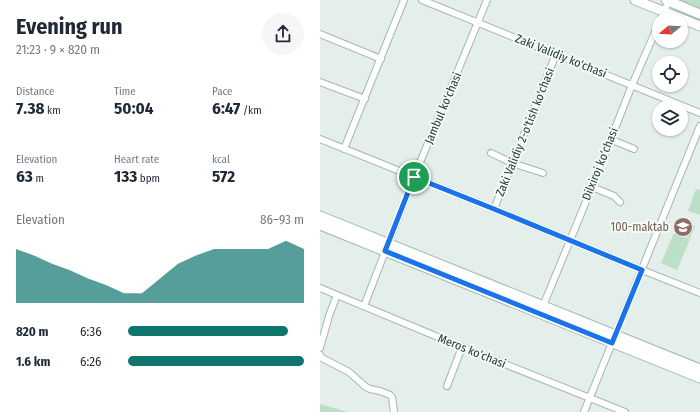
<!DOCTYPE html>
<html lang="en">
<head>
<meta charset="utf-8">
<style>
	:root { --surface:#fff; --page:#f6f6f7; --text:#1f2937; --muted:#747a83; --accent:#0f766e }
	body { margin:0; font-family:"Fira Sans Condensed",sans-serif; background:var(--page); color:var(--text); height:100vh; display:flex; flex-direction:column; font-size:15px; white-space:nowrap }
	* { box-sizing:border-box; margin:0 }
	p { font-size:13px; color:var(--muted) }
	.icon { flex:none; width:22px; height:22px; fill:none; stroke:currentColor; stroke-width:2; stroke-linecap:round; stroke-linejoin:round }
	.map { position:relative; flex:1; overflow:hidden }
	.panel { display:flex; flex-direction:column; background:var(--surface); width:320px }
	.panel>* { flex:none }
	.needle { width:26px; rotate:252deg }
	.buttons { position:absolute; left:332px; top:12px; display:grid; gap:8px }
	.buttons a { display:grid; place-items:center; width:36px; height:36px; border-radius:50%; background:var(--surface); box-shadow:0 1px 3px #0004; font-size:20px }
	.pin { position:absolute; display:grid; place-items:center; width:34px; height:34px; color:#fff; margin:-17px; border:2px solid #fff; border-radius:50%; box-shadow:0 1px 4px #0007 }
	.round { display:grid; place-items:center; flex:none; width:42px; height:42px; border-radius:21px; background:var(--page) }
	.head { display:flex; align-items:center; justify-content:space-between; height:68px; padding:0 16px }
	h1 { font-size:22px; font-weight:700; line-height:30px }
	.figures { display:grid; grid-template-columns:repeat(3,1fr); gap:6px; height:68px; padding:4px 16px }
	.figures div { display:grid; align-content:center }
	.figures b { font-size:17px; font-weight:700 }
	.figures small { font-size:11px; font-weight:400 }
	.figures p { font-size:11px }
	.chart { height:112px; padding:8px 16px }
	.chart p { display:flex; justify-content:space-between }
	.chart svg { width:100%; height:72px; margin-top:4px; fill:var(--accent); opacity:.7 }
	ul { padding:0 16px; list-style:none; font-size:13px }
	li { display:grid; grid-template-columns:64px 48px 1fr; align-items:center; height:30px }
	li i { height:10px; border-radius:5px; background:var(--accent) }
	main { display:flex; flex:1; min-height:0 }
	.map>svg:first-child { display:block }
</style>
</head>
<body>
<main>
<section class="panel">
<div class="head"><div><h1>Evening run</h1><p>21:23 · 9 × 820 m</p></div><a class="round"><svg class="icon" aria-label="share" viewBox="0 0 24 24"><path d="M12 15V3M7 8l5-5 5 5M5 13v7h14v-7"/></svg></a></div>
<div class="figures">
<div><p>Distance</p><b>7.38<small> km</small></b></div>
<div><p>Time</p><b>50:04</b></div>
<div><p>Pace</p><b>6:47<small> /km</small></b></div>
</div>
<div class="figures">
<div><p>Elevation</p><b>63<small> m</small></b></div>
<div><p>Heart rate</p><b>133<small> bpm</small></b></div>
<div><p>kcal</p><b>572</b></div>
</div>
<div class="chart"><p><span>Elevation</span>86–93 m</p>
<svg viewBox="0 0 160 44" preserveAspectRatio="none"><path d="M0 44V11L10 15L20 20L30 24L40 29L50 33L60 38L70 38L80 29L90 20L100 15L110 11L120 11L130 11L140 11L150 6L160 11V44z"/></svg>
</div>
<ul>
<li><b>820 m</b>6:36<i style="width:91%"></i></li>
<li><b>1.6 km</b>6:26<i style="width:100%"></i></li>
</ul>
</section>
<div class="map">
<svg width="380" height="412" viewBox="0 0 380 412">
	<rect width="100%" height="100%" fill="#e4eeea"/>
	<path fill="#bddfc7" d="M358 0H380V8Z
		M356 8 380 17V23L354 13 353 10Z
		M376 189 380 190V215L368 211Z
		M359 220 375 226 370 238 354 232Z
		M354 233 370 239 357 270 341 263Z
		M0 404 28 412H0Z"/>
	<g fill="none" stroke-linecap="round" stroke-linejoin="round">
		<defs>
			<path id="street" d="M102 0 380 113
				M341 19 349 0
				M0 34 61 59
				M0 82 45 99
				M0 139 174 209 322 270 380 293
				M290 139 314 149
				M24 149 84 0
				M171 153 192 163 223 173
				M272 187 294 196 300 202
				M174 209 236 54
				M0 288 142 347 305 412
				M44 306 94 177 167 0
				M223 306 272 187 312 85 339 23
				M0 348 9 316 17 295
				M0 355 2 358 29 372 46 387 50 389 60 391 70 395 72 397 74 412
				M127 386 142 347
				M264 412 380 126"/>
			<path id="secondary" d="M315 0 380 26
				M346 0 380 14
				M0 216 380 369
				M0 225 380 378"/>
		</defs>
		<use href="#street" stroke="#a6b6b1" stroke-width="8"/>
		<use href="#secondary" stroke="#a2b9b2" stroke-width="11"/>
		<use href="#street" stroke="#fff" stroke-width="6"/>
		<use href="#secondary" stroke="#fff" stroke-width="9"/>
	</g>
	<g fill="none" stroke-linecap="round" stroke-linejoin="round">
		<defs>
			<path id="route" d="M94 177 174 209 322 270 292 343 65 251Z"/>
		</defs>
		<use href="#route" stroke="#fff" stroke-width="8"/>
		<use href="#route" stroke="#1a73e8" stroke-width="5"/>
	</g>
	<defs>
		<symbol id="school-disc" viewBox="-11 -11 22 22"><circle r="9.5" fill="#8d6e63" stroke="#f5faf7"/><path d="M0-5L7-2L0 1L-7-2ZM-4 1L0 2.5L4 1V4Q0 6-4 4Z" fill="#fff"/></symbol>
	</defs>
	<g fill-rule="evenodd">
		<use href="#school-disc" x="352" y="216" width="22" height="22"/>
	</g>
	<g text-anchor="middle" stroke-width="4" stroke-linejoin="round" paint-order="stroke">
		<g font-size="12" fill="#234039" stroke="#f5faf7">
			<text transform="translate(241 56) rotate(22)" y="4">Zaki Validiy ko'chasi</text>
			<text transform="translate(123 108) rotate(-67)" y="4">Jambul ko'chasi</text>
			<text transform="translate(205 132) rotate(-68)" y="4">Zaki Validiy 2-o'tish ko'chasi</text>
			<text transform="translate(280 164) rotate(-68)" y="4">Dilxiroj ko‘chasi</text>
			<text transform="translate(152 351) rotate(22)" y="4">Meros ko‘chasi</text>
		</g>
		<g font-size="12" fill="#785e54" stroke="#f5faf7" text-anchor="end">
			<text x="349" y="231">100-maktab</text>
		</g>
	</g>
</svg>
<div class="buttons">
<a><svg class="needle" viewBox="-14 -14 28 28"><path d="M0-13l5 13h-10z" fill="#e53935"/><path d="M0 13l5-13h-10z" fill="#747a83"/></svg></a>
<a><svg class="icon" aria-label="locate" viewBox="0 0 24 24"><circle cx="12" cy="12" r="6"/><path d="M12 2v4M12 18v4M2 12h4M18 12h4"/></svg></a>
<a><svg class="icon" aria-label="layers" viewBox="0 0 24 24"><path d="M12 4l9 5-9 5-9-5zM3 14l9 5 9-5"/></svg></a>
</div>
<div class="pin" style="left:94px;top:177px;background:#1e9e55"><svg class="icon" aria-label="arrive" viewBox="0 0 24 24"><path d="M6 21V4h12l-3 4 3 4H6"/></svg></div>
</div>
</main>
</body>
</html>
